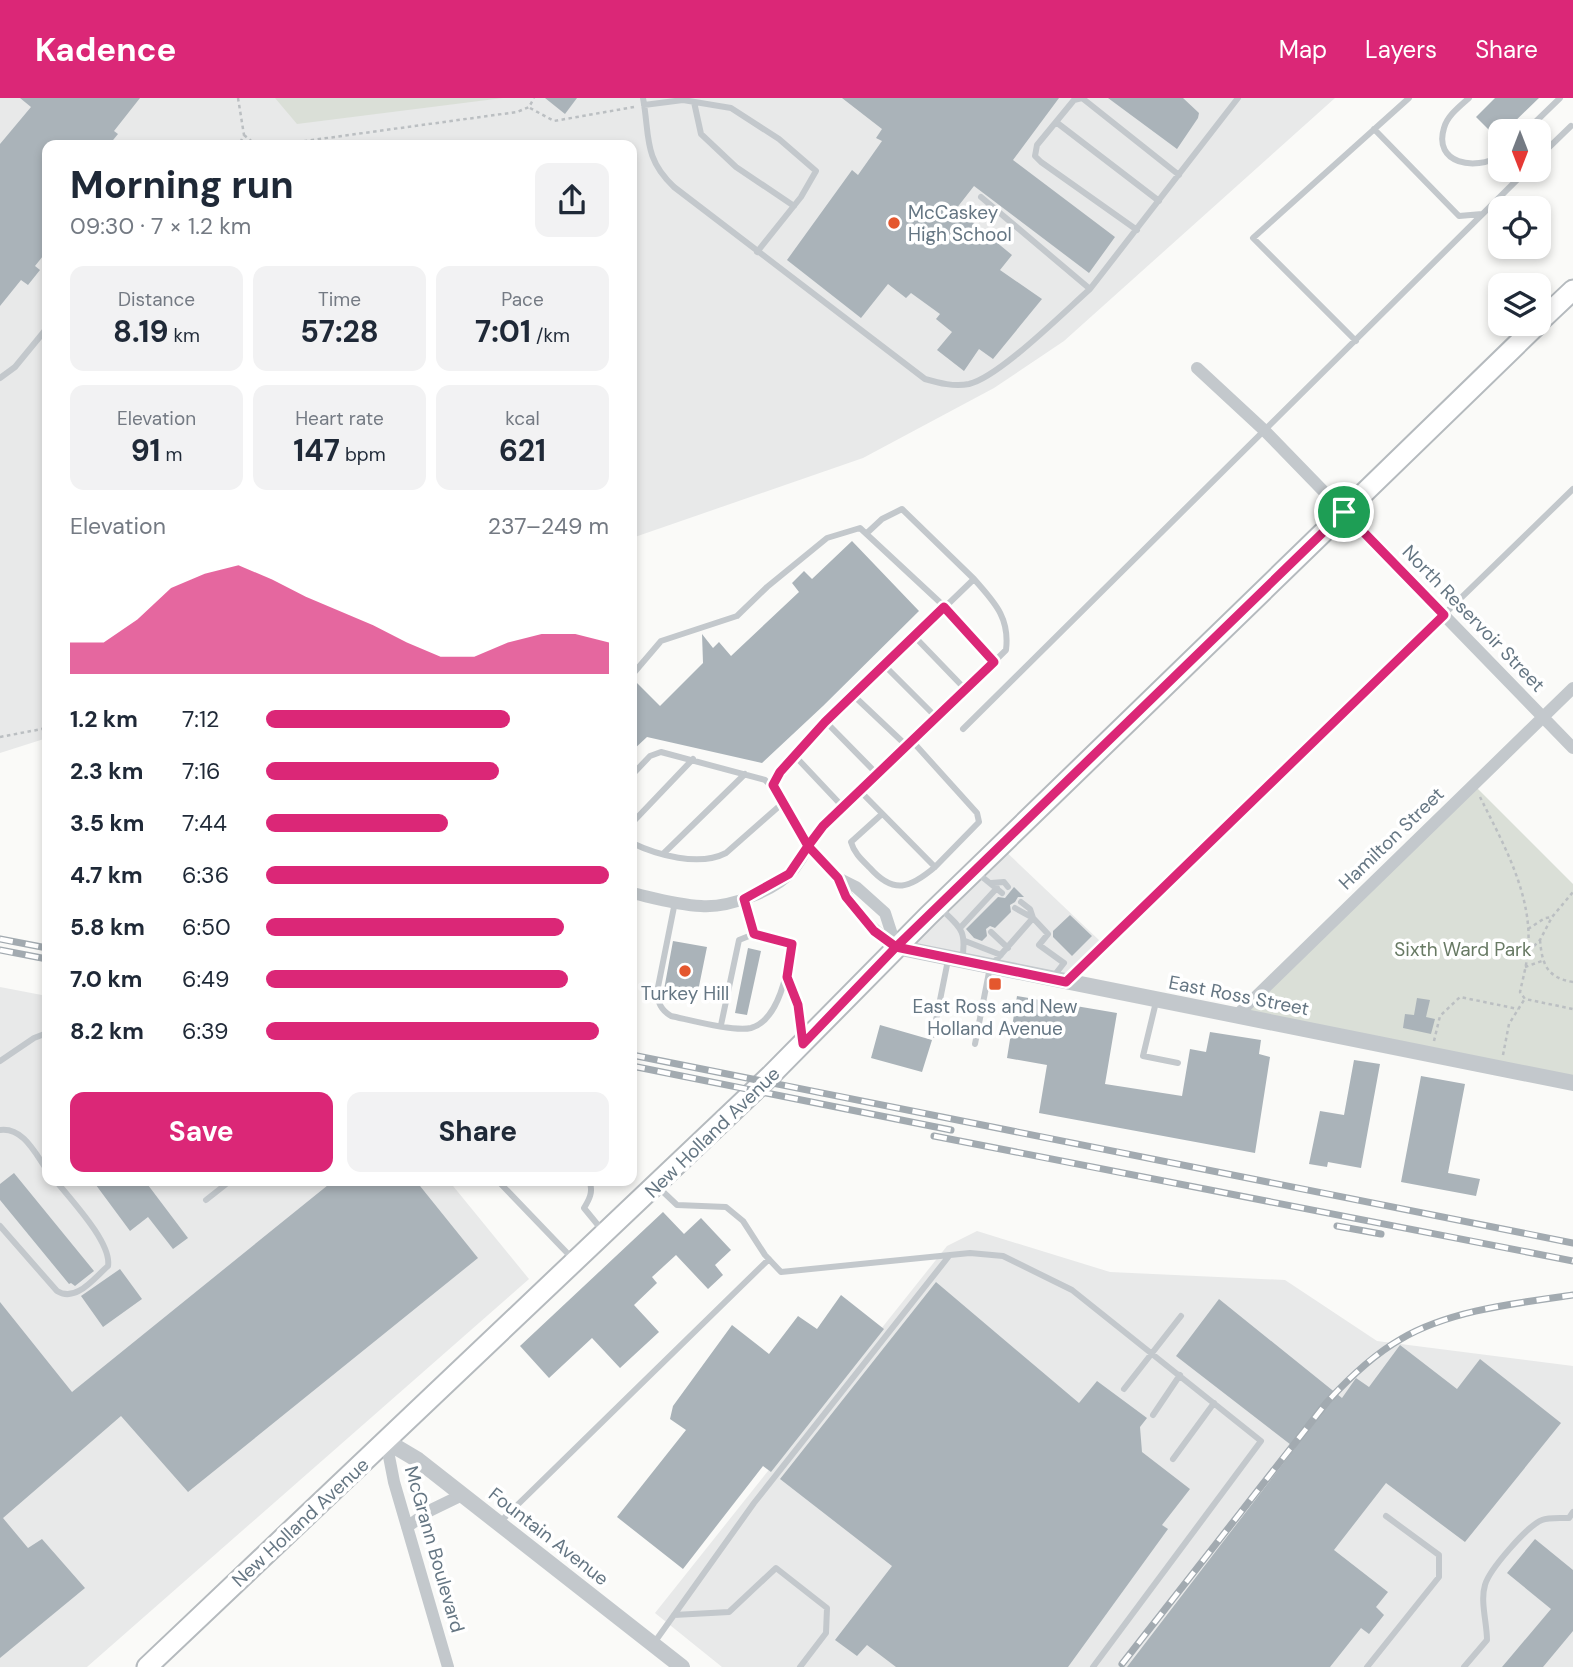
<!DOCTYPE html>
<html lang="en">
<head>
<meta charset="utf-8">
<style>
	:root { --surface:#fff; --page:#f2f2f3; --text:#1f2937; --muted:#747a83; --accent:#db2777 }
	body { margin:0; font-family:"DM Sans",sans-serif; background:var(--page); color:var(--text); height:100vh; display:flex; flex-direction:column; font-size:26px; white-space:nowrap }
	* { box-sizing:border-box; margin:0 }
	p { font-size:23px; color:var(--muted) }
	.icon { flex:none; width:38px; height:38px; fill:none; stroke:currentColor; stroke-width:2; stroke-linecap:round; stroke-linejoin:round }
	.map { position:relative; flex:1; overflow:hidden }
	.sheet { position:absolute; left:42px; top:42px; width:595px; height:1046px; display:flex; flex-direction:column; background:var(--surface); border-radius:14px; box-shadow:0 4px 10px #0003 }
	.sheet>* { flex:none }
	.needle { width:46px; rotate:180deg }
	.tools { position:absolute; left:1488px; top:21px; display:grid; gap:14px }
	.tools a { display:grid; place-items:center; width:63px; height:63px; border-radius:14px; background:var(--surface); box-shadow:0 4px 10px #0003; font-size:35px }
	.pin { position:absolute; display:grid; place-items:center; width:60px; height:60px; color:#fff; margin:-30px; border:4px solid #fff; border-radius:50%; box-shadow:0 2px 7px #0007 }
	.round { display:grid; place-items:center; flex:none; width:74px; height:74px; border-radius:14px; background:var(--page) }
	.head { display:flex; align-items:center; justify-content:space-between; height:119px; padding:0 28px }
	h1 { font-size:38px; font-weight:700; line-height:52px }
	.figures { display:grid; grid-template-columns:repeat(3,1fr); gap:10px; height:119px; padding:7px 28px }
	.figures div { display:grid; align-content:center; border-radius:14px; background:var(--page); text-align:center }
	.figures b { font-size:30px; font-weight:700 }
	.figures small { font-size:19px; font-weight:400 }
	.figures p { font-size:19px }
	.chart { height:196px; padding:14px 28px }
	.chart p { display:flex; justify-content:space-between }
	.chart svg { width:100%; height:126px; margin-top:7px; fill:var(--accent); opacity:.7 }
	.primary-button { display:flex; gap:14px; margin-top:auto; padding:14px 28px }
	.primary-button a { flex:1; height:80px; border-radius:14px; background:var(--accent); color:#fff; font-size:28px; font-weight:700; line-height:80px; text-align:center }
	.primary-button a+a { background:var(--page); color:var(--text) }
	ul { padding:0 28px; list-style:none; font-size:23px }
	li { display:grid; grid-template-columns:112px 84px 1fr; align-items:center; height:52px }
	li i { height:18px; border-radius:9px; background:var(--accent) }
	header { display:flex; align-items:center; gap:42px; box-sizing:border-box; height:98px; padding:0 35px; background:var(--accent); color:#fff }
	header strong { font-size:33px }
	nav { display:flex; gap:38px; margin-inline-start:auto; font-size:24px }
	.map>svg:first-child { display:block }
</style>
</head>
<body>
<header>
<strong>Kadence</strong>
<nav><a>Map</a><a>Layers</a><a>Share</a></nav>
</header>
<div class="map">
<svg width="1573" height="1569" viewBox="0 0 1573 1569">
	<rect width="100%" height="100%" fill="#fafaf8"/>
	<path fill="#e8e9e9" d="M0 0H1335L1064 243 994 290 863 360 632 440V47H47V640L0 655Z
		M1000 748 1100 843 1066 884 896 849Z
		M0 889 47 898V1083H449L529 1181 87 1569H0Z
		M977 1133 1110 1174 1285 1182 1377 1243 1573 1268V1569H722L655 1515 947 1148Z"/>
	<path fill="#dadfd7" d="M275 0H503L297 26Z
		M1474 687 1573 786V985L1236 918Z"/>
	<path fill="#aab3b9" d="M20 0H140L114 33 118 36 109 47H47V153L35 168 40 172 28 187 21 182 0 208V46L31 9Z
		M545 0H577L565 16Z
		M842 0H1059L1013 62 1115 139 1089 175 974 88 956 111 1012 157 1000 172 1042 201 993 261 979 251 964 273 937 252 952 234 936 221 940 216 911 195 906 200 888 186 861 220 787 162 852 72 858 77 882 43 876 40 882 31Z
		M1108 0H1183L1199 15 1198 20 1177 51Z
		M1495 0H1539L1505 33H1500L1498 41 1476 19Z
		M852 443 919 513 823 608 762 665 647 639 632 653V583L634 582 660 608 703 565 702 536 713 550 719 544 731 558 799 494 792 485 804 473 812 481Z
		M1014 789 1024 799H1018L1015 804 1010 807 1011 814 995 830 990 828 986 831 987 838 982 843 974 840 966 831 998 799 1005 800Z
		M1070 817 1092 838 1072 858 1053 839V833Z
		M673 843 707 849 696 903 663 897Z
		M748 850 761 853 747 917 735 915Z
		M1017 898 1117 915 1105 986 1182 998 1190 951 1206 954 1210 934 1261 942 1259 956 1270 959 1255 1055 1039 1015 1047 967 1007 960Z
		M1417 900 1430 902 1426 919 1435 921 1431 936 1403 930 1405 916 1414 917Z
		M880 927 932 942 922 974 871 960Z
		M1354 962 1380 966 1361 1070 1328 1064 1327 1069 1309 1066 1320 1013 1344 1017Z
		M1421 978 1465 986 1448 1075 1480 1081 1476 1098 1401 1084Z
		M14 1075 94 1173 75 1188 71 1185 69 1186 0 1102V1086Z
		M93 1083H145L188 1140 173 1151 148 1119 130 1133Z
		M333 1083H416L478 1160 188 1394 121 1318 3 1420 28 1450 42 1441 85 1490 0 1560V1204L72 1294Z
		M663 1114 684 1136 701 1120 731 1152 715 1167 723 1177 708 1191 676 1157 652 1179 657 1185 634 1207 659 1234 620 1270 592 1240 549 1280 520 1248Z
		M120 1171 142 1201 103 1229 81 1198Z
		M936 1184 1079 1305 1097 1283 1147 1320 1140 1329 1142 1354 1190 1391 1162 1427 1168 1431 1068 1569H896L867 1547 857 1558 835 1542 892 1468 780 1381Z
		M841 1197 884 1231 771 1374 763 1368 683 1471 617 1419 686 1332 670 1321 673 1308 732 1227 769 1256 798 1218 817 1231Z
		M1219 1201 1342 1300 1356 1280 1369 1289 1400 1247 1457 1291 1480 1261 1561 1325 1465 1444 1386 1385 1334 1452 1388 1494 1376 1509 1384 1517 1369 1536 1361 1530 1330 1569H1127L1295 1350 1176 1258Z
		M1535 1441 1573 1472V1533L1543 1569H1502L1551 1511 1507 1475Z"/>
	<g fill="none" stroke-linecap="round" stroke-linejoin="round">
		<defs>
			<path id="primary" d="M1538 225 1573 192
				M147 1569 772 976 928 818 1538 226"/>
		</defs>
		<use href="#primary" stroke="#b5babe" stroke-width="23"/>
		<path stroke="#bbbfc2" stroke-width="2.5" stroke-dasharray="3.5 3.5" stroke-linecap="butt" d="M238 0 244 37 239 47
			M530 10 554 23 634 9
			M244 37 256 47
			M276 47 517 14 529 9 534 0
			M0 639 47 630
			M1480 699C1503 745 1533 798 1528 851 1527 866 1523 880 1520 894L1525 901 1573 911
			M1528 831 1545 820 1552 819
			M1540 842C1542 866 1547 880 1573 884
			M1529 853 1540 842 1552 819 1573 794
			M1525 869 1542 863
			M1434 943 1440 918 1460 899 1518 911
			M1503 957 1509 926 1524 902"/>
		<path stroke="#c3c8cc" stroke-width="6" d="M643 0C650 38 643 60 674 89L925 281C939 285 954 289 969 286 999 279 1064 214 1090 191L981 99
			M1469 0C1460 8 1447 18 1444 30 1433 66 1475 73 1500 58
			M694 4 701 36 736 69 794 108
			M644 7 683 2 731 10 779 41 816 73 801 99 757 154
			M1056 24 1159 103
			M1374 31 1459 118 1482 116
			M1526 33 1560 0
			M1538 60 1571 28
			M1137 132 1041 64 1035 58 1037 47 1074 2 1082 0 1179 77
			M1090 191 1238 0
			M1356 243 1253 140 1409 0
			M0 280 15 269 47 230
			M867 435 882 421 902 411 974 481
			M914 538 966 592
			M884 567 937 620
			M632 577 661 543 737 518 767 489 827 440 860 430 945 509 994 564
			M853 597 908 649
			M826 624 878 677
			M963 631 1527 72
			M795 658 843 709
			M632 677 650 658 661 654 765 682 778 694 808 748 823 728 908 649 1006 552C1010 519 994 504 974 481L826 624 780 674 773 687
			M860 693 935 769 979 724 977 715 913 644
			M882 716 851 744C854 755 862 762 870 770 894 797 910 790 935 769
			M632 725 693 661
			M632 745C657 757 699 769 726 755L784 704
			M664 755 745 676
			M976 774 1002 795
			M991 785 1004 784 1008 789
			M675 804 657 894C658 905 661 912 671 918 690 922 734 934 751 930 780 922 788 870 792 846L754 836 744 801
			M1021 804 1030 811 1033 820
			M940 810C961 830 967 832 962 863
			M1015 810 1033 820 1048 836 1039 847 1064 865 1053 879
			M960 830 997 790
			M991 834 1008 850
			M965 843 1001 857
			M787 879 798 907 802 941
			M1070 880 1573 391
			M1156 904 1143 958 1178 965
			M721 927 739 842 754 836
			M933 937 948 862
			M975 946 990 869 1033 820
			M0 963 34 940 47 935
			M0 1032C23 1029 35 1055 47 1072
			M498 1083 572 1160
			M589 1083C594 1093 589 1102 584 1110L602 1132
			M658 1089 677 1107 726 1109 743 1123 765 1157 781 1174 970 1155 1003 1158 1072 1192 1261 1343 1093 1569
			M206 1102 230 1083
			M0 1128 57 1193C76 1205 94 1180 108 1168 112 1145 71 1102 56 1083
			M1124 1291 1181 1218
			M1153 1317 1180 1277
			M1173 1361 1214 1305
			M500 1424 769 1161
			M674 1517 729 1514 776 1470 827 1510 826 1535 800 1569
			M654 1545 754 1405 949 1158
			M1367 1569 1439 1479V1457L1386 1418
			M1464 1569 1487 1542C1487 1525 1480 1503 1485 1487 1489 1472 1527 1428 1542 1422 1549 1419 1561 1420 1569 1420L1573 1414"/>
		<path stroke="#c3c8cc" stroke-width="12" d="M1197 270 1265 333 1573 650
			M838 780C850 810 871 831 896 849
			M632 795C654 800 678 807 701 808 729 810 776 793 794 771 799 764 804 756 808 748L838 780 856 789 885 815 896 849
			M1236 918 1573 590
			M386 1343 394 1384 448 1569
			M407 1429 429 1413 462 1397"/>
		<path stroke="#c3c8cc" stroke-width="16" d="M896 849 1573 985
			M386 1343 418 1362 682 1569"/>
		<use href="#primary" stroke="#fff" stroke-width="19"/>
		<defs>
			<path id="rail" d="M0 841 47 850
				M0 852 47 861
				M632 957 1573 1145
				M632 968 951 1032
				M934 1038 1573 1163
				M1337 1128 1381 1136
				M1122 1566 1327 1304C1349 1280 1373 1257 1401 1241 1450 1212 1518 1205 1573 1197"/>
		</defs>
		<use href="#rail" stroke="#a2aab0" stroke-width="7"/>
		<use href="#rail" stroke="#fff" stroke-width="4.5" stroke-dasharray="13" stroke-linecap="butt"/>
	</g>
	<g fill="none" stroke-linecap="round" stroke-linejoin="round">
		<defs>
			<path id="route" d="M1344 414 896 849 874 833 846 799 838 780 808 748 823 728 994 564 944 509 825 624 780 674 773 687 808 748 789 776 744 801 754 836 792 846 787 879 798 907 803 946 896 849 1066 884 1444 517 1344 414"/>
		</defs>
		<use href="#route" stroke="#fff" stroke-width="14"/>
		<use href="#route" stroke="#db2777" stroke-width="9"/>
	</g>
	<g fill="#e4572e" stroke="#fff" stroke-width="2.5">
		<circle cx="894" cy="125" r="7"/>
		<circle cx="685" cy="873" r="7"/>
		<rect x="988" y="879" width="14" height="14" rx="3.5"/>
	</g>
	<g text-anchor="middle" stroke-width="7" stroke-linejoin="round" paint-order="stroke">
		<g font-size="19" fill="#657683" stroke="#fff">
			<text x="908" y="121" text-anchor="start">McCaskey<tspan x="908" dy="22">High School</tspan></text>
			<text x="685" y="902">Turkey Hill</text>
			<text x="995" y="915">East Ross and New<tspan x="995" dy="22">Holland Avenue</tspan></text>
		</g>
		<g font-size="19" fill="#657683" stroke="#fff">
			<text transform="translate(1474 520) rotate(46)" y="7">North Reservoir Street</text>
			<text transform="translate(1391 740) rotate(-44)" y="7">Hamilton Street</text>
			<text transform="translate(1239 897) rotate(11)" y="7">East Ross Street</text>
			<text transform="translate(712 1034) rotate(-44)" y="7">New Holland Avenue</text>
			<text transform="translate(300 1424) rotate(-43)" y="7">New Holland Avenue</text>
			<text transform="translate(549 1438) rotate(38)" y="7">Fountain Avenue</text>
			<text transform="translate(435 1451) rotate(74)" y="7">McGrann Boulevard</text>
		</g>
		<g font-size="19" fill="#687a64" stroke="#fff">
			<text x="1463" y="858">Sixth Ward Park</text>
		</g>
	</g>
</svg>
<div class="tools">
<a><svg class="needle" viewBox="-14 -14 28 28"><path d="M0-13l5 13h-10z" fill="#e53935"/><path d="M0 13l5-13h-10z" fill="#747a83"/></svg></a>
<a><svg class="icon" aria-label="locate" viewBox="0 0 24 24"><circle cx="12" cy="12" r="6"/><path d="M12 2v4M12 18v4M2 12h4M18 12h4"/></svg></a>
<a><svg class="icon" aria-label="layers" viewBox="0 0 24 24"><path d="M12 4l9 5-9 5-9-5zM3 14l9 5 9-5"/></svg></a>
</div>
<div class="pin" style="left:1344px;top:414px;background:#1e9e55"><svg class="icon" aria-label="arrive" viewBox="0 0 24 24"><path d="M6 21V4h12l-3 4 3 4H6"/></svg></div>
<section class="sheet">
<div class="head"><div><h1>Morning run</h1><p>09:30 · 7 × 1.2 km</p></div><a class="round"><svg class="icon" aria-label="share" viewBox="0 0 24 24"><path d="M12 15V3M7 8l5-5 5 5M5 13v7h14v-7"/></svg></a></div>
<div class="figures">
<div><p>Distance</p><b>8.19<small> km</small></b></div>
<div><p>Time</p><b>57:28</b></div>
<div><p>Pace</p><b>7:01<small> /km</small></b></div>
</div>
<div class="figures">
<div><p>Elevation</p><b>91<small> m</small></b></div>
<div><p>Heart rate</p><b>147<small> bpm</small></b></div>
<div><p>kcal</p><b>621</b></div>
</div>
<div class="chart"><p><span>Elevation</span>237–249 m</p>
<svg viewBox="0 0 160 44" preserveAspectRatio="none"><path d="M0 44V33L10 33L20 25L30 14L40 9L50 6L60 11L70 17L80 22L90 27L100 33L110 38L120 38L130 33L140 30L150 30L160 33V44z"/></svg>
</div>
<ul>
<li><b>1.2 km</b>7:12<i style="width:71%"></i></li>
<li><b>2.3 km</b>7:16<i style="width:68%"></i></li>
<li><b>3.5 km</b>7:44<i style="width:53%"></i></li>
<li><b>4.7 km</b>6:36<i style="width:100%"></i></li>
<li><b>5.8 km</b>6:50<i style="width:87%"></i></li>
<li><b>7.0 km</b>6:49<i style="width:88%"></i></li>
<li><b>8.2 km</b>6:39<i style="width:97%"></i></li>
</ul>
<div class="primary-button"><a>Save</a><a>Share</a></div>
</section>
</div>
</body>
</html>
